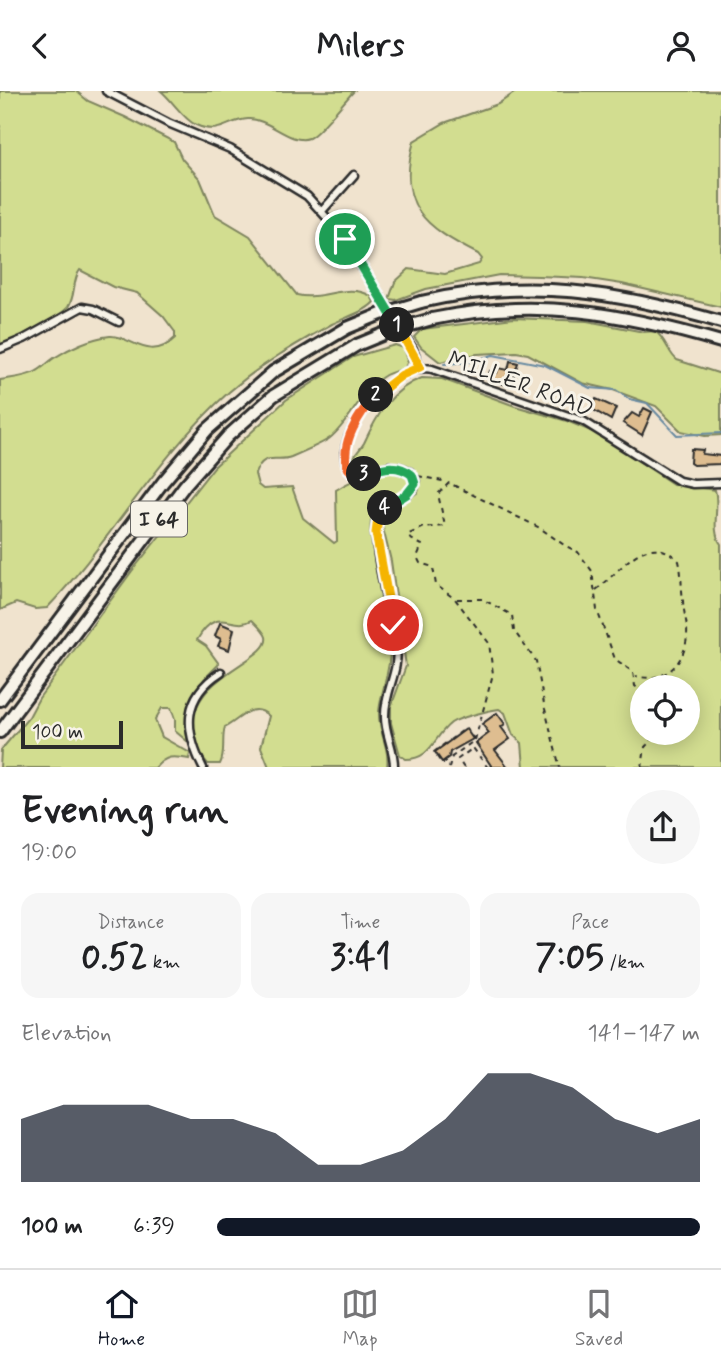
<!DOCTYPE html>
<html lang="en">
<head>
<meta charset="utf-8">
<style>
	:root { --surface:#fff; --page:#f6f6f6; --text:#202124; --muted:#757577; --line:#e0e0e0; --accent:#111827 }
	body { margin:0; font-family:Mynerve,sans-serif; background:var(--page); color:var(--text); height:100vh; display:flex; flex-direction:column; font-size:26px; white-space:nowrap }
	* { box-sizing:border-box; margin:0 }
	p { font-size:23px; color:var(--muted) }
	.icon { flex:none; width:38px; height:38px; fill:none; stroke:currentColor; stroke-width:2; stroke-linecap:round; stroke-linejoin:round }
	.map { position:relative; height:676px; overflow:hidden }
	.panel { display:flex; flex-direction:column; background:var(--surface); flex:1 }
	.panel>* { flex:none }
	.fabs { position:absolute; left:630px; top:584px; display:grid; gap:14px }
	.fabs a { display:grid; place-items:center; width:70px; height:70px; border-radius:50%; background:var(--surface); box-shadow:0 4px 18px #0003; font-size:35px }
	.scale { position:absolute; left:21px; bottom:18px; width:102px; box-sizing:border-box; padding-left:7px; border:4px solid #2b2b2b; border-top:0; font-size:19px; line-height:24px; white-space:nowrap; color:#2b2b2b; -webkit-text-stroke:5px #f7f3e8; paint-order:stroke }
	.pin { position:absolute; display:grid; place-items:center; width:60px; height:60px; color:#fff; margin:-30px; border:4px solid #fff; border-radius:50%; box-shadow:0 2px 7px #0007 }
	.km { position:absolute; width:35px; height:35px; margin:-18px; border-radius:50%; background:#222; color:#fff; font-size:19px; line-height:35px; text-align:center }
	.round { display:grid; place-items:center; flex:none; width:74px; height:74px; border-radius:37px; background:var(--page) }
	.overview { display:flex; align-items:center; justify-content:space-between; height:119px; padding:0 21px }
	h1 { font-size:38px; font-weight:800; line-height:52px }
	.metrics { display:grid; grid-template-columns:repeat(3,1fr); gap:10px; height:119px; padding:7px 21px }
	.metrics div { display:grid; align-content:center; border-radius:18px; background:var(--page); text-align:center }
	.metrics b { font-size:35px; font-weight:800 }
	.metrics small { font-size:19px; font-weight:400 }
	.metrics p { font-size:19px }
	.chart { height:196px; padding:14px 21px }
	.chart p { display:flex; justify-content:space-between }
	.chart svg { width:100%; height:126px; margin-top:7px; fill:var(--accent); opacity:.7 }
	ul { padding:0 21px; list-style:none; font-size:23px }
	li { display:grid; grid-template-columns:112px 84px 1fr; align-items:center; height:52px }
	li i { height:18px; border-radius:9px; background:var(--accent) }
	header { display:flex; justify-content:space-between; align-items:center; height:91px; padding:0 21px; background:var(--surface); font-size:32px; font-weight:800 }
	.tab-bar { display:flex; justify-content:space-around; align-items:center; height:98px; border-top:2px solid var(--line); background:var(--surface); font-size:19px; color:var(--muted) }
	.tab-bar a { display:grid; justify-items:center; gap:4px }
	.tab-bar .on { color:var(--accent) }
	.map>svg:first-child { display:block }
</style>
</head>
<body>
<header><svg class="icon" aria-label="back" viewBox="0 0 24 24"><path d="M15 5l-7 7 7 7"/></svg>Milers<svg class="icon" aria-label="person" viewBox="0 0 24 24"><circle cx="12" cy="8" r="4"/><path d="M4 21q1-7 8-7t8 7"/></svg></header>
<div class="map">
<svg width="721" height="677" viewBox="0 0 721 677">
	<rect width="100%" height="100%" fill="#f0e3ce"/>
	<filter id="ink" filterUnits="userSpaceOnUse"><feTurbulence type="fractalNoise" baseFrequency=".0143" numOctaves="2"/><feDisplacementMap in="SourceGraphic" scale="14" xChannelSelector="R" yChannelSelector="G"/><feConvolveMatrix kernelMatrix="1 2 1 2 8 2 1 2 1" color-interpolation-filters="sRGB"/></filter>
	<g filter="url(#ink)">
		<path fill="#d2dd90" stroke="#7e845e" stroke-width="2" fill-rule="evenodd" d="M0 0H76L88 10 125 26 174 51 182 68 200 88 215 124 250 145 297 204C323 210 347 191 371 205L374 211C364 222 345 226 332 233 296 253 261 273 229 301 158 364 112 449 47 517L35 518 16 512 0 519V289C11 287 27 286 37 280 43 277 48 271 54 267 69 257 91 247 110 245 129 243 149 273 175 247V241L163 225 137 202 113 196 80 179C72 189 76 205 68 216 61 225 12 250 0 255Z
			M161 0H354C345 9 318 44 309 47 290 54 269 27 248 28 228 29 220 45 196 34 183 28 173 10 161 0Z
			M517 0H721V216L622 193 583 187 539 185 499 184 426 198 396 209 389 208 395 191 409 178 445 183 479 173 482 168 478 163C425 136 396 115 414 50L444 32 498 13Z
			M514 227 587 230 644 241 655 240C666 248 668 262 677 269L721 283V344L705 345 681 340 656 315 613 299 582 292 528 263 516 261 477 263 440 271 421 256 414 246 422 238Z
			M395 254 404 257 408 269 405 277C399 280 390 281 384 285 361 299 351 330 330 347 325 351 298 363 291 366 276 372 264 359 255 383L258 394 263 398 292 396 303 427 334 452 337 450 336 399C352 388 401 366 410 392L405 399 378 416 371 430 370 442 390 560C390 581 381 600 379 621 378 641 390 657 387 676H269L261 656 269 625C252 609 240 629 225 636 221 648 226 662 220 673H208C198 662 192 649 193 634 194 583 271 568 266 546 264 540 256 533 252 529 232 541 218 512 197 549L206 555 219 573 204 588 194 605 185 635 188 651 175 640V628L171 617H162L155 629 162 646 190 662 189 668C173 665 166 664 155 677H0L1 659 29 626 39 607 132 480 214 376 286 309 353 266Z
			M422 287 442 288 515 315 567 330 598 343 673 393 715 399C720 416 710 439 721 453V676H524L522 652 513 644 505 622 499 618C490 619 458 627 451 632 433 646 432 668 406 668L400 664 391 632V616L406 575 391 470 382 433 387 422 418 401 421 391C410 361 384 373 361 378H357L352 371C354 363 360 359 364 352 376 326 392 297 422 287ZM642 597H688V642H642Z"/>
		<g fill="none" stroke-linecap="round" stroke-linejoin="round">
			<path stroke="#688aa1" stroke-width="2" d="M444 273 469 271 493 264 545 274 590 297 616 299 629 308 647 312 677 344 721 342"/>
		</g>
		<path fill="#debd90" stroke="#2b2b2b" stroke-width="2" d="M510 270 518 272 510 295 487 288 490 280 497 282 498 277 508 279Z
			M596 308 616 317 611 329 592 318Z
			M644 317 652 321 642 344 623 332 632 322 639 326Z
			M691 358 703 359 702 363 721 365V373L693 374 690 372Z
			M220 532 234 538 229 559 218 555 221 548 215 545Z
			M497 622 505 633 501 636 510 648 495 659 508 676H492L476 652 489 642 482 633Z
			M466 638 473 648 450 661 449 666 442 671 435 661Z"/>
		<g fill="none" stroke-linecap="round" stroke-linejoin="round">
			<defs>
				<path id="street" d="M106 0 168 32 230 58 307 105 339 140 413 258 420 276
					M322 120 354 84
					M0 258 24 248 82 216 93 218 119 231
					M203 677C184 639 182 606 221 581
					M394 677C395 658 384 642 385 624 385 599 400 580 396 555 392 524 372 460 377 432 381 409 411 411 415 391L410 381 389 375 364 383H354C319 357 393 269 432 278L583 330 679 390 693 393 721 392"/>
				<path id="highway" d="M421 211C528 186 618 201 721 231
					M432 228C536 206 621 222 721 251
					M0 609 163 391 207 339 273 281 347 237
					M0 641 185 394 228 345 273 305 357 254"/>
			</defs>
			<use href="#street" stroke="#2b2b2b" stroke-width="11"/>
			<use href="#highway" stroke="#2b2b2b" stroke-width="16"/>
			<path stroke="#2b2b2b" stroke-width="2" stroke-dasharray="5 5" stroke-linecap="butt" d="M418 385 447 391
				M596 499C620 482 646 436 679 470 682 483 681 495 683 509 683 518 686 527 687 537 689 567 668 594 636 585
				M457 508H482L512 524 514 540 536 570 545 618 560 677
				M466 637 475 649 442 673 434 661Z
				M475 649 493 583 489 552 455 508 436 494 433 476 420 472 417 466 422 454 409 447V443L422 437 445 435 438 403 449 392 540 437 564 454 578 461 592 480 597 519 615 568 633 581 635 595 642 601
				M449 677 452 666
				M464 677 458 668 473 657 488 677
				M489 677 491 675
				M642 677 645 656 658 642"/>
			<use href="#street" stroke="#f7f3e8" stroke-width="6"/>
			<use href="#highway" stroke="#f7f3e8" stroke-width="10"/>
			<defs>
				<path id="highway-bridge" d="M347 237 381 223 421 211
					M357 254 391 240 432 228"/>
			</defs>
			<use href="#highway-bridge" stroke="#2b2b2b" stroke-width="16" stroke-linecap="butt"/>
			<use href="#highway-bridge" stroke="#f7f3e8" stroke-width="10"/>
		</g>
	</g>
	<g fill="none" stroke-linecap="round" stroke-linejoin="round" filter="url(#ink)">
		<defs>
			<path id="split-1" d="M345 148 397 234"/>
			<path id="split-2" d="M376 304 402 284 420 276 397 234"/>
			<path id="split-3" d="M364 383H354L348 377C339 353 360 321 376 304"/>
			<path id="split-4" d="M364 383C382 377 396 371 412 384L415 393 407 403 385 417"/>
			<path id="split-5" d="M385 417 378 428 376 442 393 534"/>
		</defs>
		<use href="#split-1" stroke="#fff" stroke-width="14"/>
		<use href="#split-2" stroke="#fff" stroke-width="14"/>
		<use href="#split-3" stroke="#fff" stroke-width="14"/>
		<use href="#split-4" stroke="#fff" stroke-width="14"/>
		<use href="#split-5" stroke="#fff" stroke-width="14"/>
		<use href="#split-1" stroke="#22a559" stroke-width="9"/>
		<use href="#split-2" stroke="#f5b400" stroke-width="9"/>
		<use href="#split-3" stroke="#f0652b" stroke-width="9"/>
		<use href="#split-4" stroke="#22a559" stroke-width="9"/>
		<use href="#split-5" stroke="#f5b400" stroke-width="9"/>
	</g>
	<g text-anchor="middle" stroke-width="6" stroke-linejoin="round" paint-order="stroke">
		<rect fill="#f7f3e8" stroke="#686764" stroke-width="2" x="131" y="410.5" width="56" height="35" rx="5"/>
		<g font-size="21" font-weight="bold" fill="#2b2b2b">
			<text x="159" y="435">I 64</text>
		</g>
		<g font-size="23" fill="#2b2b2b" stroke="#f7f3e8">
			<text transform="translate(521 292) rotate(20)" y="8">MILLER ROAD</text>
		</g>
	</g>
</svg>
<div class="fabs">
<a><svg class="icon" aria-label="locate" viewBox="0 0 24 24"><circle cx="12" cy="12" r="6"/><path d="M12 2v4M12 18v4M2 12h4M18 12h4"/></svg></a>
</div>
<div class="scale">100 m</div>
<div class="pin" style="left:345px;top:148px;background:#1e9e55"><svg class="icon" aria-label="arrive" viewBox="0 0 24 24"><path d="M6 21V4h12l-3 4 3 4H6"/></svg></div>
<div class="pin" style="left:393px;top:534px;background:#d93025"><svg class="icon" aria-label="check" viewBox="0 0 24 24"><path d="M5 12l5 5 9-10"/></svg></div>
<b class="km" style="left:397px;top:234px">1</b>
<b class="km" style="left:376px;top:304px">2</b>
<b class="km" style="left:364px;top:383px">3</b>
<b class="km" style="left:385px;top:417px">4</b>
</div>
<section class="panel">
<div class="overview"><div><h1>Evening run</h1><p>19:00</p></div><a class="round"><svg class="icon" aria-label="share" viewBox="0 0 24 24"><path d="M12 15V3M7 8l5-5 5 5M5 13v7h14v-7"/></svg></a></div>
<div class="metrics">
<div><p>Distance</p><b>0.52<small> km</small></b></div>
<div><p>Time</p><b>3:41</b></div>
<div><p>Pace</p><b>7:05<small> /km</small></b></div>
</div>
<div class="chart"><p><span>Elevation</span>141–147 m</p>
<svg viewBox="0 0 160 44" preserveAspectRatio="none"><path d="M0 44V22L10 17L20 17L30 17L40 22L50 22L60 27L70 38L80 38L90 33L100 22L110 6L120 6L130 11L140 22L150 27L160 22V44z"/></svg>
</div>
<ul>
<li><b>100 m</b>6:39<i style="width:100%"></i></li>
</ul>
</section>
<nav class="tab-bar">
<a class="on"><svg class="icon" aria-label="home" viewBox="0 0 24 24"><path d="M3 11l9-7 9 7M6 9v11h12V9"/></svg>Home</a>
<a><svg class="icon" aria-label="map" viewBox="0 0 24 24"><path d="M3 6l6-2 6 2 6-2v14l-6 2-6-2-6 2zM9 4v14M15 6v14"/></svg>Map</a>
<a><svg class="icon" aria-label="saved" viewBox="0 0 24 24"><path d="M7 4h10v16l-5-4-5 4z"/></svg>Saved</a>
</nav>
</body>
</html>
